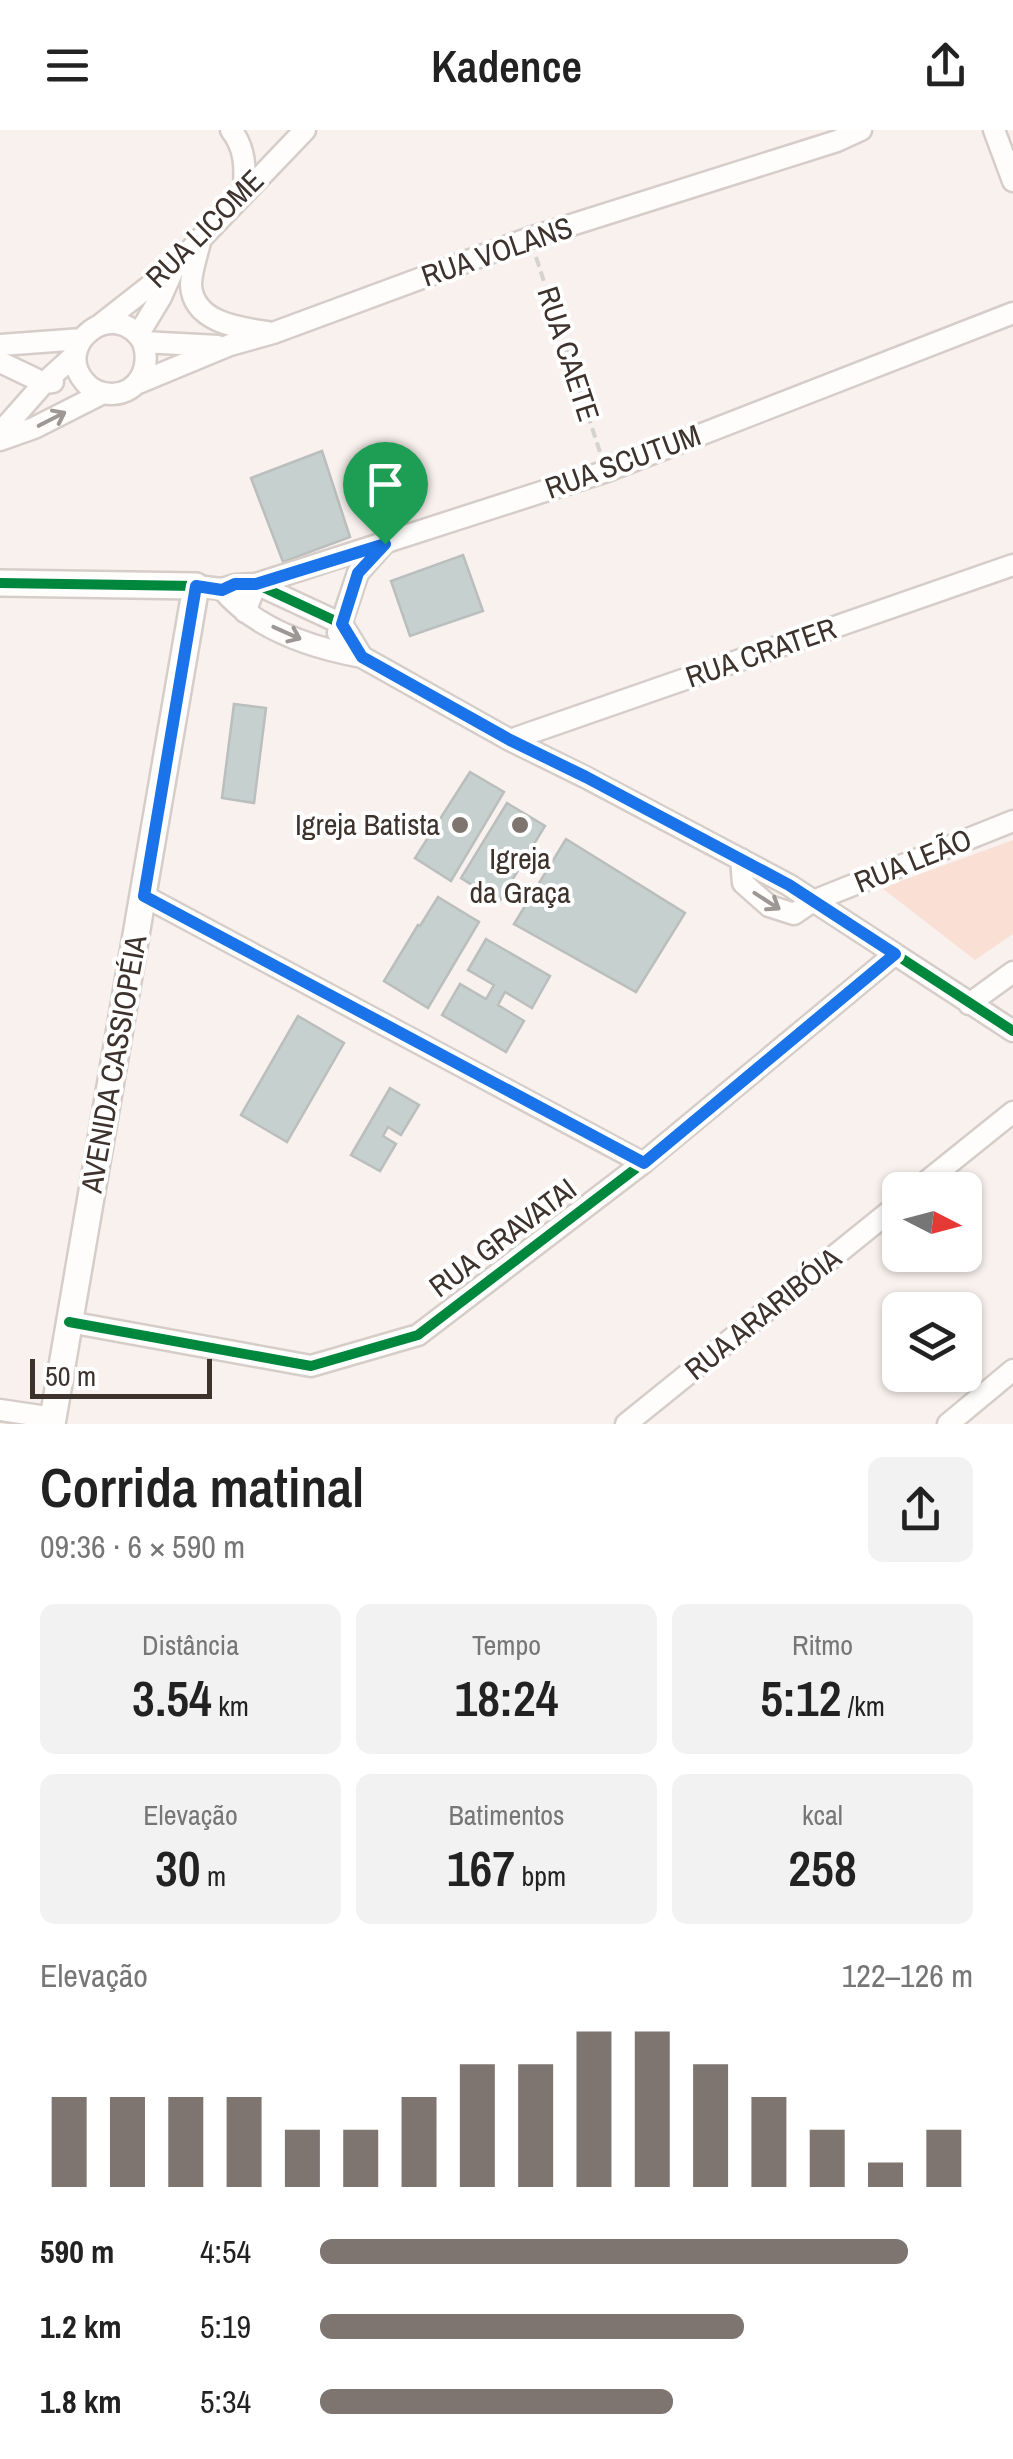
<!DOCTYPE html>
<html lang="pt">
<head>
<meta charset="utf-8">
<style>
	:root { --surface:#fff; --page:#f2f2f2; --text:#222; --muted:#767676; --accent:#7e7570 }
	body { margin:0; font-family:"Archivo Narrow",sans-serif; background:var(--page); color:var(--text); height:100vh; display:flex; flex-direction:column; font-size:38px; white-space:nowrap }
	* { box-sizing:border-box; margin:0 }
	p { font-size:32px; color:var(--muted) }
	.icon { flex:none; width:55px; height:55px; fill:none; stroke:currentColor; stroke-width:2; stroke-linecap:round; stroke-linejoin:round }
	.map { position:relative; height:1294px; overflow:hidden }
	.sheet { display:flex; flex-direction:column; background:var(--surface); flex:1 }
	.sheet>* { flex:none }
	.needle { width:65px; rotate:96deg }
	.fabs { position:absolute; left:882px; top:1042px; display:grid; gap:20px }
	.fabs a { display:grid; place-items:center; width:100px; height:100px; border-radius:15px; background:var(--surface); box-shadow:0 2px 8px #0004; font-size:50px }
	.scale { position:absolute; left:30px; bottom:25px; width:182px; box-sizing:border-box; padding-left:10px; border:5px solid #3d322c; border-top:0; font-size:28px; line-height:35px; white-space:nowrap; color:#3d322c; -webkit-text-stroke:8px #fff; paint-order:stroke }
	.pin { position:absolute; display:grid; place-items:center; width:85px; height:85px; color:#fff; margin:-102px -42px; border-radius:50% 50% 50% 0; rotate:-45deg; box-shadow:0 0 10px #0007 }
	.pin .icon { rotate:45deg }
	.round { display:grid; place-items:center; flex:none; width:105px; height:105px; border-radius:15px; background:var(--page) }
	.overview { display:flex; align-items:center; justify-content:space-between; height:170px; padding:0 40px }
	h1 { font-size:55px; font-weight:600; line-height:75px }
	.figures { display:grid; grid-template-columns:repeat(3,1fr); gap:15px; height:170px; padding:10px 40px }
	.figures div { display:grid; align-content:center; border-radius:15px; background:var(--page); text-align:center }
	.figures b { font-size:50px; font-weight:600 }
	.figures small { font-size:28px; font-weight:400 }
	.figures p { font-size:28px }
	.chart { height:280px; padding:20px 40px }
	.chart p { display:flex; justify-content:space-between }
	.chart svg { width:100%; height:180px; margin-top:10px; stroke:var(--accent); stroke-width:6 }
	ul { padding:0 40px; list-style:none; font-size:32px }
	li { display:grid; grid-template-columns:160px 120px 1fr; align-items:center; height:75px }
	li i { height:25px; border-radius:12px; background:var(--accent) }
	header { display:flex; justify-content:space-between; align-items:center; height:130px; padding:0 40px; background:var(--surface); font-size:45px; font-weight:600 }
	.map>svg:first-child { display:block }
</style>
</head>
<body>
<header><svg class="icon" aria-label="menu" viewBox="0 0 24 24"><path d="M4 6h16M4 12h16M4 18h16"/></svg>Kadence<svg class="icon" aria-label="share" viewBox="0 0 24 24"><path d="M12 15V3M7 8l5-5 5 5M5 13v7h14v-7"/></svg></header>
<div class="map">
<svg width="1013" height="1294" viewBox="0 0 1013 1294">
	<rect width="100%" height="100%" fill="#f8f1ee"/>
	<path fill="#fae0d4" d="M1013 710V804L975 830 882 758Z"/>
	<path fill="#c6d1cf" stroke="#babebc" stroke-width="2.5" d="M322 321 350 407 283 432 251 348Z
		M463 425 483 481 410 506 391 451Z
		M234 574 266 578 254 673 222 668Z
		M470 642 504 662 451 751 415 728Z
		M507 673 545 696 499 772 461 748Z
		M566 709 685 783 636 862 514 794Z
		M438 767 479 792 428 878 384 851 418 795 420 796Z
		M486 809 550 846 532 878 505 862 498 875 524 891 506 922 442 885 460 854 486 869 494 855 468 840Z
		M298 886 344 913 287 1012 241 985Z
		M390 958 419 975 401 1005 388 997 383 1006 396 1014 380 1041 351 1025Z"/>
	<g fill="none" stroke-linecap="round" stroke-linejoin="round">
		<defs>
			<path id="minor" d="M231 0C246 19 245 38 244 61
				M994 0 1013 51
				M201 108C198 122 191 141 191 155 193 192 238 198 267 202
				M101 194 175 136 305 0
				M138 205 161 167 174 138
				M143 212C151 236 140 263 112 264 101 264 91 260 84 251 53 214 114 166 143 212L218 216
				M0 215 82 209
				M0 232 44 253 53 252
				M136 254 230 215 273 203 530 108 837 11 861 0
				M0 303 44 253 76 224
				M0 310 34 298 103 263
				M196 456 222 459 235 455 256 454 342 494 362 527 510 610 585 647 789 755 1013 901
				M222 459C255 499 313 518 362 527
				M245 482 256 454 607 341 1013 183
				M338 503 358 443 383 415
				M510 610 1013 435
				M741 729 743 753 769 776 794 784 813 771 1013 691
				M144 766 643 1033
				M969 874 1013 842
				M916 1060 1013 982
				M69 1192 311 1236 418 1205 643 1033 895 824
				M0 1280 54 1288
				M626 1294 900 1073
				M948 1294 1013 1240"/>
			<path id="tertiary" d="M0 453 196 456 52 1294"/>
		</defs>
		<use href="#minor" stroke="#d6cdc8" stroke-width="25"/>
		<use href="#tertiary" stroke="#d6cdc8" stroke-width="30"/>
		<path stroke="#d5d2d0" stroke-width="4" stroke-dasharray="10 5" stroke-linecap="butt" d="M536 127 600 322"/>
		<use href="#minor" stroke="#fefdfc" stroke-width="20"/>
		<use href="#tertiary" stroke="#fefdfc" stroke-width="25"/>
		<defs>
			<path id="cycleway" d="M0 453 196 456 222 459 235 455 256 454 342 494 362 527 510 610 585 647 789 755 1013 901
				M69 1192 311 1236 418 1205 643 1033 895 824"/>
		</defs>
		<use href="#cycleway" stroke="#fff" stroke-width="16"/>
		<use href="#cycleway" stroke="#00873e" stroke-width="10"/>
	</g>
	<defs><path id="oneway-shaft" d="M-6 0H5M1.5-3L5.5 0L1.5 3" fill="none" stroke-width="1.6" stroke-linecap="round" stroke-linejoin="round" transform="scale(2.5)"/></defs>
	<g stroke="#9e9894">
		<use href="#oneway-shaft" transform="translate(52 289) rotate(-27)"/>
		<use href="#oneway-shaft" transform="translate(287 503) rotate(24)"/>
		<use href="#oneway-shaft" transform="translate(767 771) rotate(33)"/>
	</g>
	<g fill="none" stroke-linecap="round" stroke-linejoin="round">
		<defs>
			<path id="route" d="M385 414 358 443 342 494 362 527 510 610 586 647 789 755 895 824 644 1033 144 766 196 456 222 460 235 454H256Z"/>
		</defs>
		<use href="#route" stroke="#fff" stroke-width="20"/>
		<use href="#route" stroke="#1a73e8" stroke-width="12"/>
	</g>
	<g fill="#7e7570" stroke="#fff" stroke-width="4">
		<circle cx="460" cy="695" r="10"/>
		<circle cx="520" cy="695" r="10"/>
	</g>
	<g text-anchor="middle" stroke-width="8" stroke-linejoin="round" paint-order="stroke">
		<g font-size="30" fill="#3d322c" stroke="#fff">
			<text transform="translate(205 99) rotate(-45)" y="10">RUA LICOME</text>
			<text transform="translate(497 122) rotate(-19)" y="10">RUA VOLANS</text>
			<text transform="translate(568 224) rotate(72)" y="10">RUA CAETE</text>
			<text transform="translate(623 332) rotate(-20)" y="10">RUA SCUTUM</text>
			<text transform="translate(761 523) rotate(-19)" y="10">RUA CRATER</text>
			<text transform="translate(913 731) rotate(-22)" y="10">RUA LEÃO</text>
			<text transform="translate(114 934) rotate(-80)" y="10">AVENIDA CASSIOPÉIA</text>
			<text transform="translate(503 1108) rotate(-37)" y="10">RUA GRAVATAI</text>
			<text transform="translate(763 1184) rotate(-39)" y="10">RUA ARARIBÓIA</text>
		</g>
		<g font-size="30" fill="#3d322c" stroke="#fff" text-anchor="end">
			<text x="440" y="705">Igreja Batista</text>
			<text x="520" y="739" text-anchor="middle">Igreja<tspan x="520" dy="34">da Graça</tspan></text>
		</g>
	</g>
</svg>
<div class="fabs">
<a><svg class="needle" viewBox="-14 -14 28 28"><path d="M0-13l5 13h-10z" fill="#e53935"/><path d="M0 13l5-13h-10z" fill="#767676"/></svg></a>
<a><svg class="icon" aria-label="layers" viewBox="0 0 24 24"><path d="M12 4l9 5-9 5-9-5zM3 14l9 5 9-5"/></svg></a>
</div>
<div class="scale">50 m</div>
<div class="pin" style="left:385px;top:414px;background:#1e9e55"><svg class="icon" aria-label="arrive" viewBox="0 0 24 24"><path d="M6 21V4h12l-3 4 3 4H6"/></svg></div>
</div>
<section class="sheet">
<div class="overview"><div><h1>Corrida matinal</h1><p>09:36 · 6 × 590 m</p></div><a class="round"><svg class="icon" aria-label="share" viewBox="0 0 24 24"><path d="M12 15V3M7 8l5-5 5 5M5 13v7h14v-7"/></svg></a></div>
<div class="figures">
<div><p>Distância</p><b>3.54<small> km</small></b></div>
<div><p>Tempo</p><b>18:24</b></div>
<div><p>Ritmo</p><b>5:12<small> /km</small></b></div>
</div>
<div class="figures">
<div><p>Elevação</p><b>30<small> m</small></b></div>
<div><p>Batimentos</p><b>167<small> bpm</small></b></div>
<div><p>kcal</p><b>258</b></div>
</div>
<div class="chart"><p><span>Elevação</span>122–126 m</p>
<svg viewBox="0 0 160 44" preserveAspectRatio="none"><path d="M5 44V22M15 44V22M25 44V22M35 44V22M45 44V30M55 44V30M65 44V22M75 44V14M85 44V14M95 44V6M105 44V6M115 44V14M125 44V22M135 44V30M145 44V38M155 44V30"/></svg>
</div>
<ul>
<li><b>590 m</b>4:54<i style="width:90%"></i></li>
<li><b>1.2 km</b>5:19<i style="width:65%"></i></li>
<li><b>1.8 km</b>5:34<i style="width:54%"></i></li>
</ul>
</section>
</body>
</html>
